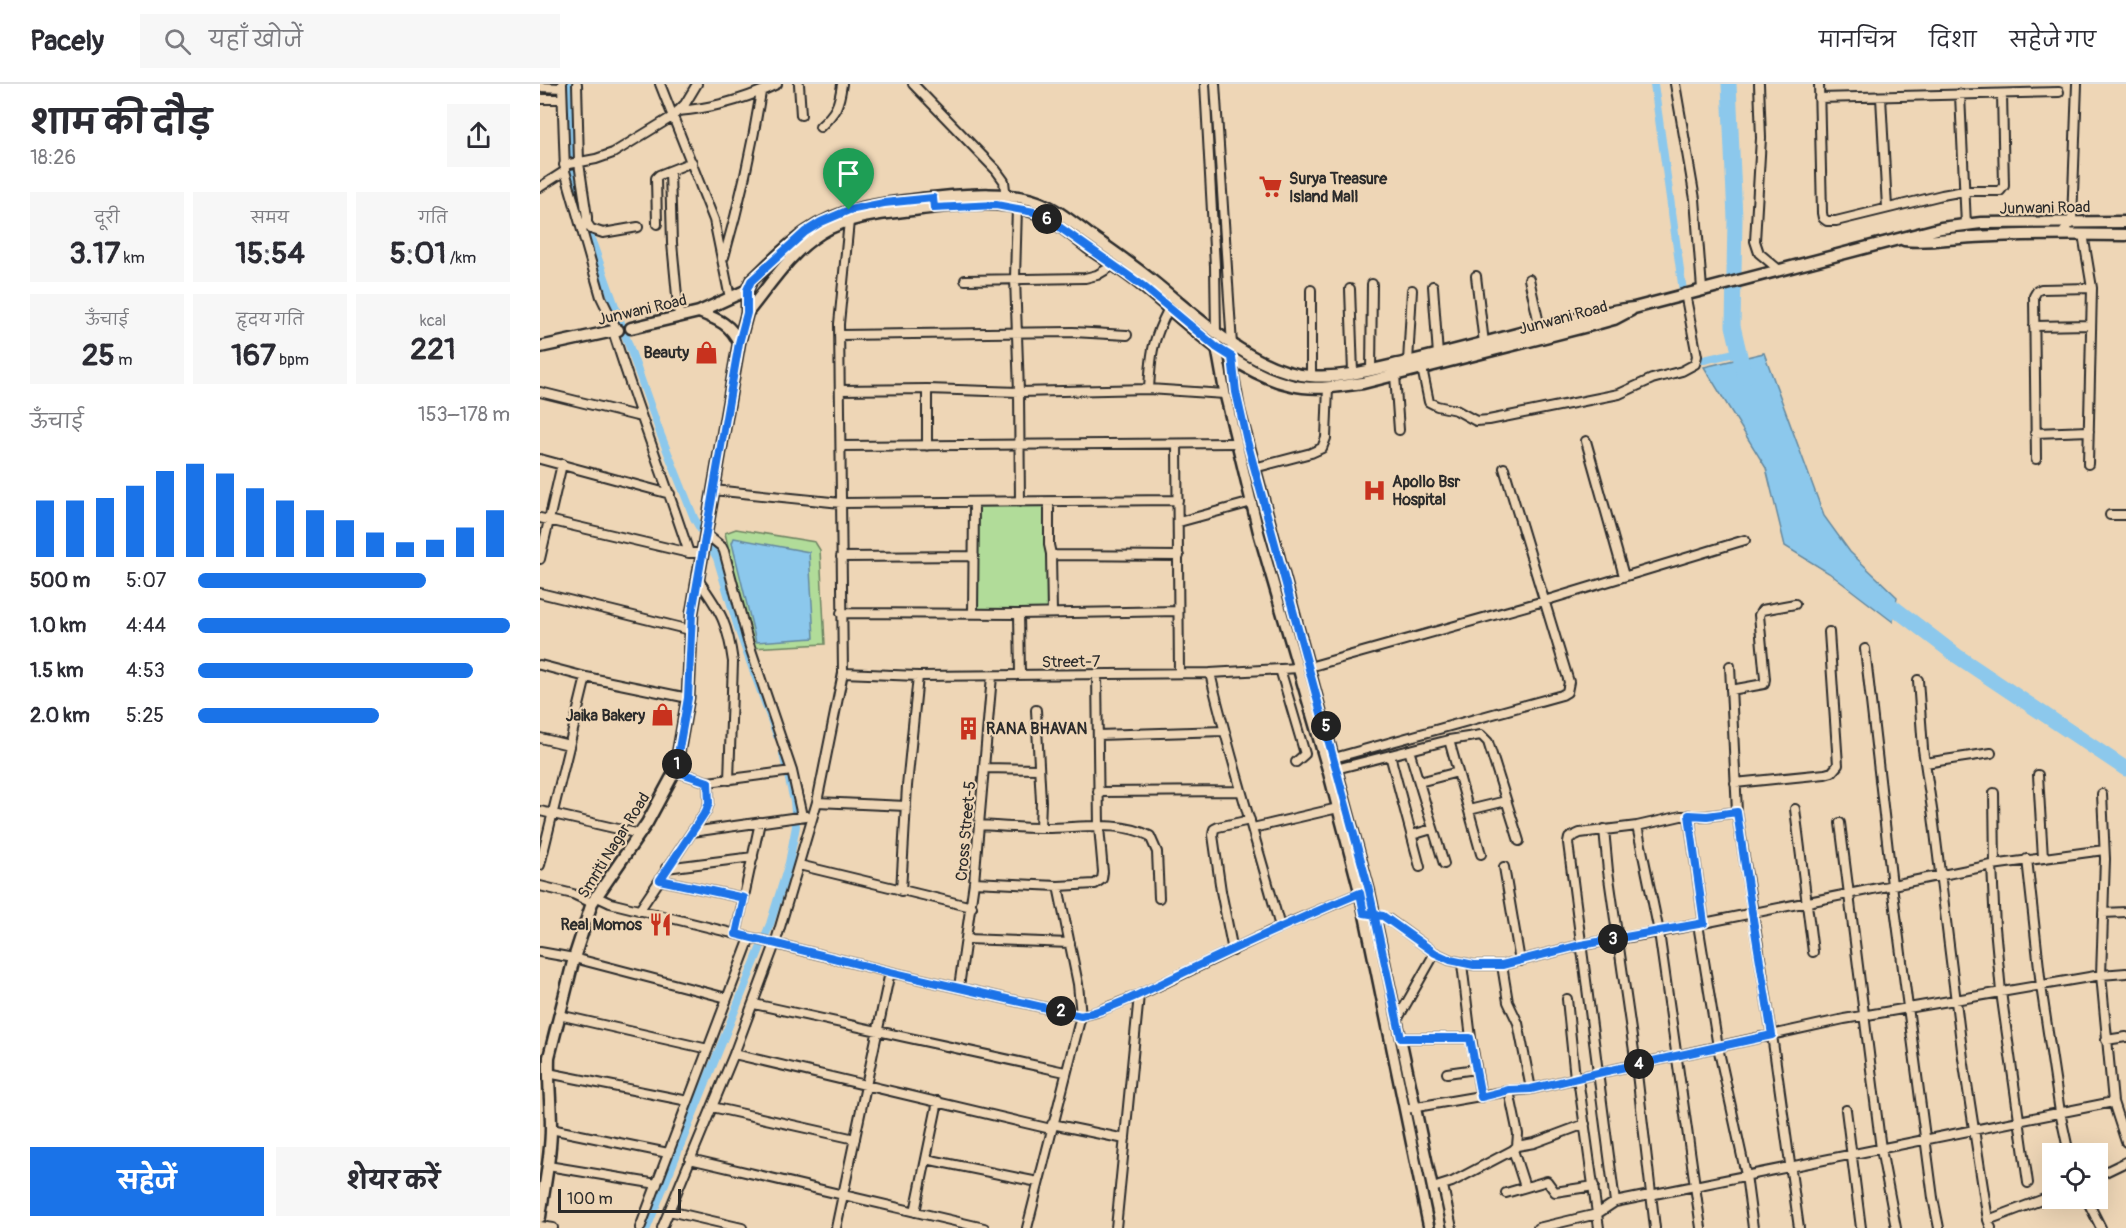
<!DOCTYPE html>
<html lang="hi">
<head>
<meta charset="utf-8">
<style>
	:root { --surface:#fff; --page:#f7f7f7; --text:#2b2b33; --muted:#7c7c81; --line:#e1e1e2; --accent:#1a73e8 }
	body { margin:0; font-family:Pangolin,"Playpen Sans Deva",sans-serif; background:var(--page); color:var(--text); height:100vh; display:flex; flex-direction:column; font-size:22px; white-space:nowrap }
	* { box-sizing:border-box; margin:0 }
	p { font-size:20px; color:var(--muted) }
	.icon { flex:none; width:33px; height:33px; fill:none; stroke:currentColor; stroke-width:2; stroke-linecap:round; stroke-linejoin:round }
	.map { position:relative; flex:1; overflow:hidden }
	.panel { display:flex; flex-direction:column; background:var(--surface); width:540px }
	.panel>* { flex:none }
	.controls { position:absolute; left:1502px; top:1059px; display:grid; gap:12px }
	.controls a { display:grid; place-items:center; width:66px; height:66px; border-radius:0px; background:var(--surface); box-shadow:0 6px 24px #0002; font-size:30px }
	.scale { position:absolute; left:18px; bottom:15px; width:123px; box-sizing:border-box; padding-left:6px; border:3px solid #2b2b2b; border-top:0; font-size:16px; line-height:21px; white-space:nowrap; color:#2b2b2b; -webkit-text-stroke:4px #eed6b6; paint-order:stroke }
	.pin { position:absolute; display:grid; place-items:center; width:51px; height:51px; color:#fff; margin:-62px -26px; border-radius:50% 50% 50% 0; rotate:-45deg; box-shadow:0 0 6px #0007 }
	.pin .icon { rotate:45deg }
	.km { position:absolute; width:30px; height:30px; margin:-15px; border-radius:50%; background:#222; color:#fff; font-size:16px; line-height:30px; text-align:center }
	.round { display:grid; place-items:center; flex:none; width:63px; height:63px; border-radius:0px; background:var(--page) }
	.head { display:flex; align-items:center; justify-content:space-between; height:102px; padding:0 30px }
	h1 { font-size:33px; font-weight:700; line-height:45px }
	.stats { display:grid; grid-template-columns:repeat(3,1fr); gap:9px; height:102px; padding:6px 30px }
	.stats div { display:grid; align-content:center; border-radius:0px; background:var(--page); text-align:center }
	.stats b { font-size:30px; font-weight:700 }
	.stats small { font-size:16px; font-weight:400 }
	.stats p { font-size:16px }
	.chart { height:168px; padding:12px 30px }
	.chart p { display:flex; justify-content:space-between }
	.chart svg { width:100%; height:108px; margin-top:6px; stroke:var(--accent); stroke-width:6 }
	.primary-button { display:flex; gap:12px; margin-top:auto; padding:12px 30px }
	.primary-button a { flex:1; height:69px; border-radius:0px; background:var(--accent); color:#fff; font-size:24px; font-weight:700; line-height:69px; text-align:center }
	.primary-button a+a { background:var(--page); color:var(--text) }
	ul { padding:0 30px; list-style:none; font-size:20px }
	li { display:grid; grid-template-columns:96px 72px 1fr; align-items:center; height:45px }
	li i { height:15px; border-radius:8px; background:var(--accent) }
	header { display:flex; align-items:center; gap:36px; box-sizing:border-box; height:84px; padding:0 30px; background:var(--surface); border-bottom:2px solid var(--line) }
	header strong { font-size:28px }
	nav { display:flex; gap:33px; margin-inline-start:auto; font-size:21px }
	.search { width:420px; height:54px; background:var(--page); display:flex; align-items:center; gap:15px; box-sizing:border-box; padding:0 21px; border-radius:0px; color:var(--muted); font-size:22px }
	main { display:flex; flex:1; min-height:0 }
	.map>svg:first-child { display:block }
</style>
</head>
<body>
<header>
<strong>Pacely</strong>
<div class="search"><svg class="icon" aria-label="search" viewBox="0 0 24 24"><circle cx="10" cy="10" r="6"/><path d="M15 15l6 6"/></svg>यहाँ खोजें</div>
<nav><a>मानचित्र</a><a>दिशा</a><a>सहेजे गए</a></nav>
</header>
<main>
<section class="panel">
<div class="head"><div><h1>शाम की दौड़</h1><p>18:26</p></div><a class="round"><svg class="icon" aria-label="share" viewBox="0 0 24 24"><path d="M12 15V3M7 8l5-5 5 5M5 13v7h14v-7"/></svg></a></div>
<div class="stats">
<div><p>दूरी</p><b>3.17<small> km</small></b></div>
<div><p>समय</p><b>15:54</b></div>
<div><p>गति</p><b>5:01<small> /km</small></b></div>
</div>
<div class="stats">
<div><p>ऊँचाई</p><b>25<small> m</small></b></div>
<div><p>हृदय गति</p><b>167<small> bpm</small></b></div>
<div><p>kcal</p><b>221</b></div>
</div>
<div class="chart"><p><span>ऊँचाई</span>153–178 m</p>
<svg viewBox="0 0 160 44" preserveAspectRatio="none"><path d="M5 44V21M15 44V21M25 44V20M35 44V15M45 44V9M55 44V6M65 44V10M75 44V16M85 44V21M95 44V25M105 44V29M115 44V34M125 44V38M135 44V37M145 44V32M155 44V25"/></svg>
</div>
<ul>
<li><b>500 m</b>5:07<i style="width:73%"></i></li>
<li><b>1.0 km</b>4:44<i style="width:100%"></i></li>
<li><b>1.5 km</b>4:53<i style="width:88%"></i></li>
<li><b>2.0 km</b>5:25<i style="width:58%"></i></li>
</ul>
<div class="primary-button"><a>सहेजें</a><a>शेयर करें</a></div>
</section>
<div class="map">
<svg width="1586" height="1144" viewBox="0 0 1586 1144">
	<rect width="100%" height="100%" fill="#eed6b6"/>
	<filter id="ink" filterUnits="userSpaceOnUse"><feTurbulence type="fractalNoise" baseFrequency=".0167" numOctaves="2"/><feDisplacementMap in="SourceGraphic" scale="12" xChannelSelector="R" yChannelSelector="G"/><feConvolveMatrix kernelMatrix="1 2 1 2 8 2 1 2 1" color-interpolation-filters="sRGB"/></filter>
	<g filter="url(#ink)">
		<path fill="#b1dc99" stroke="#6e8462" stroke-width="1.5" d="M509 418 512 529H433L434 419Z
			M196 445 275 458 280 466 285 560 211 564 185 449Z"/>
		<path fill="#8cc8ec" stroke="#65899f" stroke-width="1.5" d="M1224 269 1284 432 1310 468 1357 513 1353 538 1289 489 1245 462 1226 384 1164 283Z
			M194 454 269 468 274 554 216 558 192 459Z"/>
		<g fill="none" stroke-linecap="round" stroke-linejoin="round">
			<path stroke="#8cc8ec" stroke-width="8" d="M27 0 33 86 38 114 48 146 120 349 154 434 177 474 200 550 237 652
				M1114 0 1143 207
				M1164 276 1199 268
				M107 1144 230 840 249 779 256 742 254 717 243 670"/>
			<path stroke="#8cc8ec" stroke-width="15" d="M1189 0 1195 135 1193 242 1205 293
				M1340 513 1417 572 1586 685"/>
			<defs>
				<path id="minor" d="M22 0 25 87 61 213 77 246
					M37 0 39 79 47 133V139L42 146
					M120 0 174 136 190 214
					M259 0 261 31
					M373 0 456 86 464 97 466 115
					M665 0 675 182 676 249
					M675 0 692 261
					M1135 0 1155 115 1162 205
					M1219 0 1221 54 1215 157 1219 169 1238 185
					M1279 0 1282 129 1283 134 1287 137H1296L1402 111 1424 107H1460L1464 102 1462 10
					M0 3 22 4
					M1420 11 1426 141
					M1341 13 1347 124
					M1279 14 1519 8
					M0 15H21
					M138 27C173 24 206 15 237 0
					M280 43C296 28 299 22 302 0
					M24 81 56 75 73 69 132 33 145 20 157 0
					M130 87 132 159 139 233
					M0 103 25 87
					M477 123 475 194 479 308 480 418
					M47 139 51 145 63 149 98 143
					M117 140 116 94 119 91 152 78
					M1522 150 1532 137 1537 0
					M1543 150 1552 204 1548 380
					M184 173C200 118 212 64 221 8
					M936 192 944 259
					M989 195 1000 244
					M425 196 545 194 557 191 574 181
					M893 202 898 271
					M810 205 813 289
					M771 206V292
					M1494 242 1551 241
					M73 247C96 322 125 395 149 469
					M299 251 533 248 587 251
					M868 278 872 206
					M882 284 889 318 897 322 916 326 936 337 949 336 1079 310 1112 295 1142 287 1155 280 1157 272 1145 209
					M831 287 832 200
					M855 291 859 346
					M609 305C611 269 612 257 629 224
					M300 306 387 305 479 308 609 305 685 310
					M0 308 101 333
					M1495 349 1549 347
					M1046 357 1084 492
					M637 360 639 589
					M301 362 697 359
					M387 362V305
					M0 375 130 410
					M1496 375 1494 212 1497 207 1501 205 1552 204
					M714 384 771 369 782 364 786 354 788 303
					M173 406 301 419 638 416
					M509 418V461L511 470 515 471 639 472
					M1570 431H1586
					M0 434 149 469H163
					M639 438 712 418
					M166 450 182 463 184 467 208 557 252 687 262 732
					M511 470 512 529
					M301 473 434 472
					M0 475 22 380
					M159 497C181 528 188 540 193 578L189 696
					M0 509 150 546
					M301 529 479 530 638 527
					M433 529 434 419
					M479 530 480 591
					M1325 565 1352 801 1393 1114 1399 1144
					M0 581 46 593 148 614
					M1190 582 1197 728 1232 951 1259 1144
					M769 583 1004 517 1205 456
					M740 585 765 670 756 678
					M303 589 378 592 670 589 759 584
					M670 589C690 675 717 758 740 843
					M1378 596 1383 665 1393 732 1423 974 1448 1136 1451 1144
					M1191 606 1224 600 1225 595 1219 531 1222 526 1255 520
					M496 626 501 717 500 744
					M558 651 683 647
					M0 654 29 661
					M909 656 941 770
					M869 666 904 780
					M850 671 880 783
					M794 674 1022 611 1027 608 1029 598 964 384
					M1385 679 1451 669
					M444 684 499 685
					M792 686 909 656 941 651 948 658 979 757
					M135 687 168 698 252 687
					M1498 691 1503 774
					M879 698 918 688
					M1195 699 1285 690 1292 688 1298 681 1289 548
					M558 708 701 707
					M1454 709 1455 781
					M277 718 366 722
					M1255 725 1273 868
					M929 726 966 717
					M0 727 100 750
					M1149 731 1164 839
					M1300 739 1341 1065 1356 1144
					M439 741C459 742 480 744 500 744 535 745 578 735 610 752L617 768 619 814
					M1097 742 1119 848 1161 1144
					M713 744 798 724
					M1064 745 1068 787 1096 981 1115 1144
					M152 748 266 732
					M872 751 892 745
					M1487 775 1501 902 1520 1028 1529 1070
					M0 781 46 593
					M259 781 432 823
					M1452 781 1455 843 1461 908 1488 1099
					M964 783 980 877
					M126 784 213 773
					M120 796 204 814
					M434 798 518 802 538 900 541 932 487 1144
					M0 802 33 810 52 819
					M518 802 555 800 562 795 563 788 559 743 557 590
					M361 807 367 702 378 592
					M55 812 70 819 350 888 541 932 556 928 599 911 740 843 825 807
					M99 827 166 727 169 719 168 698
					M1563 829 1586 828
					M829 830 848 835 895 869 910 876 934 881H962L1041 861 1119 848 1452 781 1564 766
					M1158 840 1178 963 1206 1091 1213 1144
					M196 850 220 738
					M427 855 530 859
					M693 867 681 807 673 751 674 745 678 743 710 736
					M0 868 34 874 187 914
					M922 880 931 954 941 1013
					M962 881 968 918 978 939 991 1005
					M419 903 434 798 452 592
					M1027 915 1035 994
					M214 920 525 988
					M19 931 168 965
					M857 936 895 869
					M861 954H931
					M1566 956 1586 953
					M194 970 511 1045
					M8 989 148 1017
					M907 989 936 985
					M1038 994 1059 1144
					M1573 1018 1586 1058
					M172 1023 315 1055
					M865 1025 969 1007 991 1005 1058 989 1304 935 1561 891 1586 889
					M1306 1026 1321 1144
					M512 1040 585 1055
					M11 1045 128 1069
					M977 1062 994 1059 1045 1040
					M973 1066 985 1103
					M150 1075 444 1144
					M386 1075 498 1098
					M8 1082 117 1100
					M1557 1092 1586 1078
					M903 1102 912 1144
					M893 1104 912 1098 973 1066 977 1062 978 1050 969 1007
					M966 1109 1007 1097 1015 1108 1054 1102
					M1546 1114 1561 1144
					M1075 1118 1028 759 1029 754 1040 749 1097 742 1141 732H1167L1197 728
					M129 1127 202 1144
					M375 1128 398 1017
					M1448 1136 1512 1112
					M0 1142 13 1144
					M100 1144 210 854
					M122 1144 194 970 235 860 277 718 303 589 299 240 309 137
					M296 1144 350 888
					M576 1144 599 911
					M998 1144 1057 1130 1075 1118 1573 1018 1561 891 1565 775 1562 710"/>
				<path id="tertiary" d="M676 260 685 310 719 450 788 687 820 809 889 1144
					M692 261 693 291 699 325 829 806 901 1144"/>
				<path id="secondary" d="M1364 156C1387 159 1410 154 1433 153 1484 150 1535 150 1586 151
					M159 228C177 235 191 240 199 259
					M207 229C230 201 249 169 281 149 310 131 348 129 381 125 417 121 459 115 494 128 514 135 533 152 550 165 569 178 588 190 605 204 649 240 694 288 751 301 775 307 800 302 823 299L1056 240 1074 235 1091 226
					M91 244 159 228 207 206
					M0 263 78 246
					M0 1133C4 1103 11 1074 11 1044 11 1020 8 997 9 973L34 874 52 819 107 739 135 687 148 614 152 529 199 259 207 229V206L211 197C229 180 246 162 266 148 303 122 348 119 391 114 425 111 464 106 498 118 515 124 532 138 547 149 568 164 590 179 610 195 654 230 712 288 770 292 802 295 836 285 867 278 914 267 961 254 1008 242 1037 235 1065 227 1094 224L1401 144 1441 139 1586 138"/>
			</defs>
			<use href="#minor" stroke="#2b2b2b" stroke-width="12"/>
			<use href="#tertiary" stroke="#2b2b2b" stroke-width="14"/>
			<use href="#secondary" stroke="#2b2b2b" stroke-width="15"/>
			<use href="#minor" stroke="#eed6b6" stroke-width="8"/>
			<use href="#tertiary" stroke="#eed6b6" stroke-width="9"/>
			<use href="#secondary" stroke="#eed6b6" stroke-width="10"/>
		</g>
	</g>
	<g fill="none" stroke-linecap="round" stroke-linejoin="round" filter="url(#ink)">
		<defs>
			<path id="route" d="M309 126 281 138 265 148 211 197 207 206V229L199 259 152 529 148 614 135 687 168 698 169 719 166 727 120 796 204 814 196 850 350 888 541 932C577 923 610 905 643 889 701 861 760 834 820 809L824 829 843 832 895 869 910 876 934 881H962L1041 861 1164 839 1149 731 1167 732 1197 728 1212 829 1232 951 1058 989 991 1005 969 1006 941 1013 930 954H861L829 806 707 357 696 308 692 273 676 263 603 202 515 140 494 128 456 121 394 124 393 114 344 119 309 126"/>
		</defs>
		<use href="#route" stroke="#fff" stroke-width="12"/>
		<use href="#route" stroke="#1a73e8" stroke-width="8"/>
	</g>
	<defs>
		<symbol id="supermarket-bare" viewBox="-9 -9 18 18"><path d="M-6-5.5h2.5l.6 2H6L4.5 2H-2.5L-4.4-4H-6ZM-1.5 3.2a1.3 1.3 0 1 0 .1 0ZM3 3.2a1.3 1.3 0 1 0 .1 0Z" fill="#c8321e" stroke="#eed6b6" stroke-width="2.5" paint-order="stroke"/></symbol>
		<symbol id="shop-bare" viewBox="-9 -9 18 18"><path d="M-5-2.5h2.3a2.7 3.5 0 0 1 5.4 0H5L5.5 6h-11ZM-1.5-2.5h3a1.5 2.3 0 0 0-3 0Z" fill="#c8321e" stroke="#eed6b6" stroke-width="2.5" paint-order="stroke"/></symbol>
		<symbol id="hospital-bare" viewBox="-9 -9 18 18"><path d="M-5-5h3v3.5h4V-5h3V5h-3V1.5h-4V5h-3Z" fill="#c8321e" stroke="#eed6b6" stroke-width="2.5" paint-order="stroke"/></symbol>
		<symbol id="building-bare" viewBox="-9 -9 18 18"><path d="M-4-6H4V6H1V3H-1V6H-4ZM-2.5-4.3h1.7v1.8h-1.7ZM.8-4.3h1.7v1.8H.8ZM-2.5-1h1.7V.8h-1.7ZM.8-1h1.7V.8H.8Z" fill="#c8321e" stroke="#eed6b6" stroke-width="2.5" paint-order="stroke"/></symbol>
		<symbol id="restaurant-bare" viewBox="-9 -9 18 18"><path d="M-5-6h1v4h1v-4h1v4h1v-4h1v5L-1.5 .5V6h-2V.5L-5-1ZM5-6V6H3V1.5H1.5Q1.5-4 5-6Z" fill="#c8321e" stroke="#eed6b6" stroke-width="2.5" paint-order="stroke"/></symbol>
	</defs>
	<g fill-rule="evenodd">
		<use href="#supermarket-bare" x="714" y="86" width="33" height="33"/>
		<use href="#shop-bare" x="150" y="252" width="33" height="33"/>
		<use href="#hospital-bare" x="818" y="390" width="33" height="33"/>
		<use href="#shop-bare" x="106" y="614" width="33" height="33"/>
		<use href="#building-bare" x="412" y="628" width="33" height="33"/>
		<use href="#restaurant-bare" x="104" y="824" width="33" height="33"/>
	</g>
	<g text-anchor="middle" stroke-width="4.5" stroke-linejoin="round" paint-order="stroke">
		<g font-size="16" font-weight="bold" fill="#2b2b2b" stroke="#eed6b6" text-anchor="start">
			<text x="749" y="100">Surya Treasure<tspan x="749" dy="18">Island Mall</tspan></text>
			<text x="149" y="274" text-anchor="end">Beauty</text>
			<text x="852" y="403">Apollo Bsr<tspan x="852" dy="18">Hospital</tspan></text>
			<text x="105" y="637" text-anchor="end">Jaika Bakery</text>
			<text x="446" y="650">RANA BHAVAN</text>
			<text x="102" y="846" text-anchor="end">Real Momos</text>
		</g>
		<g font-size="16" fill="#2b2b2b" stroke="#eed6b6">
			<text transform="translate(1505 123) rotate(-1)" y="6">Junwani Road</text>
			<text transform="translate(102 225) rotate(-13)" y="6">Junwani Road</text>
			<text transform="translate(1023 233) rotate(-15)" y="6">Junwani Road</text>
			<text transform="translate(531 577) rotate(-1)" y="6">Street-7</text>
			<text transform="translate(425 747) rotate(-85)" y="6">Cross Street-5</text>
			<text transform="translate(73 761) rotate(-58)" y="6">Smriti Nagar Road</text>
		</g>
	</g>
</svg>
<div class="controls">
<a><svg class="icon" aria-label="locate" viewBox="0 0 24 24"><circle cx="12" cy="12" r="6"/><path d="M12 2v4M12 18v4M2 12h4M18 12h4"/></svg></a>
</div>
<div class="scale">100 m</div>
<div class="pin" style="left:309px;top:126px;background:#1e9e55"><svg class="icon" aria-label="arrive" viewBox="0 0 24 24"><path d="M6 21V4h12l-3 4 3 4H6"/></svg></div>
<b class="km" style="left:137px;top:680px">1</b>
<b class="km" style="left:521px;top:927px">2</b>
<b class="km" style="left:1073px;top:855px">3</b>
<b class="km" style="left:1099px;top:980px">4</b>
<b class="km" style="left:786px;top:642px">5</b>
<b class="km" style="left:507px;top:135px">6</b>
</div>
</main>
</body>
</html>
